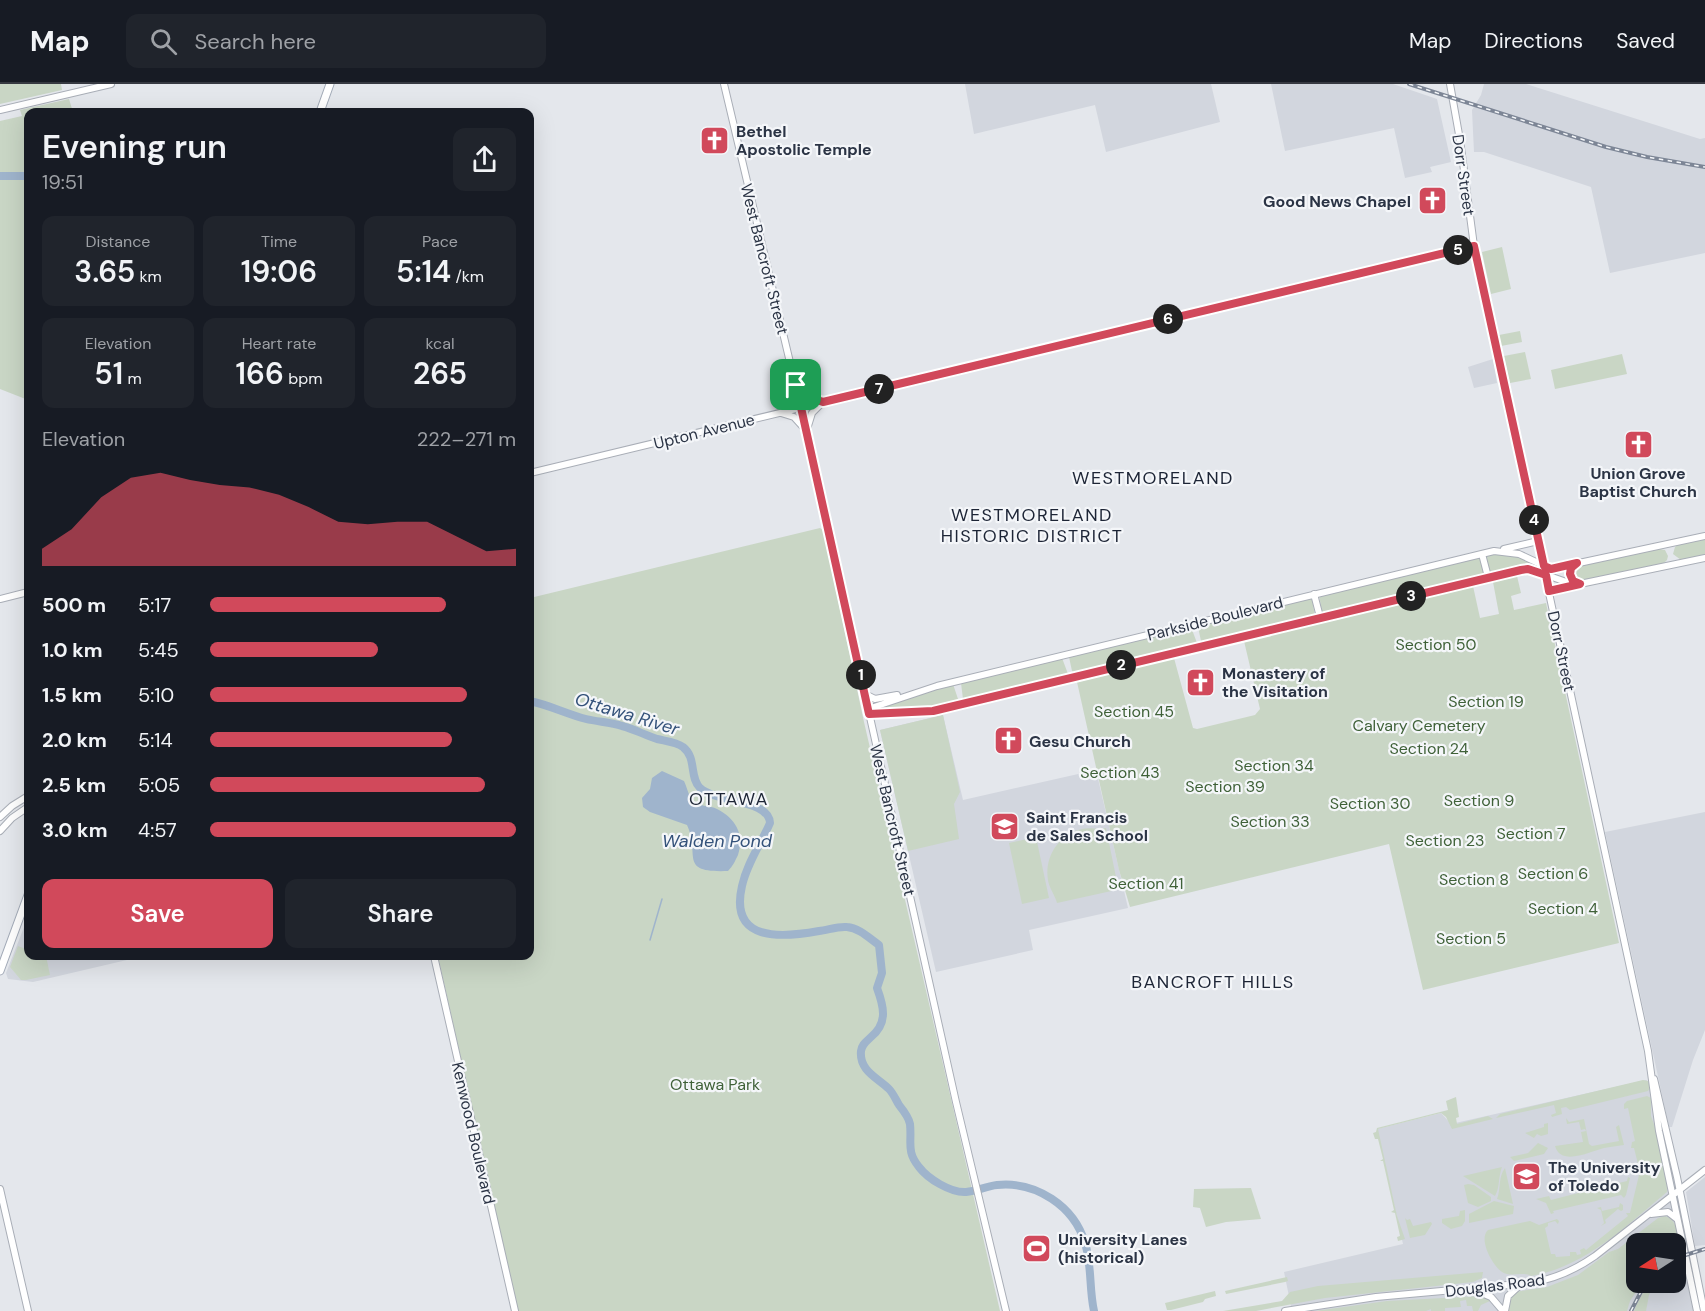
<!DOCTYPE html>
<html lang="en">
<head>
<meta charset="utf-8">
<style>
	:root { --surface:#171b24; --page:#20242c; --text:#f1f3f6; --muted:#9ea1a6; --line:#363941; --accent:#d1495b }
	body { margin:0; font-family:"DM Sans",sans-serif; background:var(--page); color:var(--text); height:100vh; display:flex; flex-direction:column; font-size:22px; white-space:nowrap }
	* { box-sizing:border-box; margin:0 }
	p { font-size:20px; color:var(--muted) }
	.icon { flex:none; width:33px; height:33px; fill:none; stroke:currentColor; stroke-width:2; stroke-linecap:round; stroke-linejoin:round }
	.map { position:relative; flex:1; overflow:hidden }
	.side { position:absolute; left:24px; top:24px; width:510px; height:852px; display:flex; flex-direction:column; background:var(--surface); border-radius:12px; box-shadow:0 6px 24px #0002 }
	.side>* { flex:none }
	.needle { width:39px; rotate:258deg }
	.controls { position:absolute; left:1626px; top:1149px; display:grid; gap:12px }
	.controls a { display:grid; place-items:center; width:60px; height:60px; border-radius:12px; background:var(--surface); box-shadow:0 6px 24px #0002; font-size:30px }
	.pin { position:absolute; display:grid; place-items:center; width:51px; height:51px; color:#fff; margin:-26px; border-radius:12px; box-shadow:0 3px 9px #0006 }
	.km { position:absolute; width:30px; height:30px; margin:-15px; border-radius:50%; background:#222; color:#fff; font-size:16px; line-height:30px; text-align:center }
	.round { display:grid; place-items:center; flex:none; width:63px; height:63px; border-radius:12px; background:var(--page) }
	.head { display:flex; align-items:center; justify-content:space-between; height:102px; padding:0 18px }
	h1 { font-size:33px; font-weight:600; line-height:45px }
	.figures { display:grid; grid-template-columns:repeat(3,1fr); gap:9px; height:102px; padding:6px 18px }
	.figures div { display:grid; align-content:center; border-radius:12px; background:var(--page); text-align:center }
	.figures b { font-size:30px; font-weight:600 }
	.figures small { font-size:16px; font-weight:400 }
	.figures p { font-size:16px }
	.chart { height:168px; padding:12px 18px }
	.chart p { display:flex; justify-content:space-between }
	.chart svg { width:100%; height:108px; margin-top:6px; fill:var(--accent); opacity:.7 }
	.primary-button { display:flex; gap:12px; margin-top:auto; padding:12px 18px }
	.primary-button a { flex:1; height:69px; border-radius:12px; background:var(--accent); color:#fff; font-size:24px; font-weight:600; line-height:69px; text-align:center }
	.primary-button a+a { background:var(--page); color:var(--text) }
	ul { padding:0 18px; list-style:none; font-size:20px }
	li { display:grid; grid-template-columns:96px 72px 1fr; align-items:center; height:45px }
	li i { height:15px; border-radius:8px; background:var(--accent) }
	header { display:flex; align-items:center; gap:36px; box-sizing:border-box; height:84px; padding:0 30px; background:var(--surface); border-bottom:2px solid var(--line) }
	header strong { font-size:28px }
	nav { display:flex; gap:33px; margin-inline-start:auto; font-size:21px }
	.search { width:420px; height:54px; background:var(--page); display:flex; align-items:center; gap:15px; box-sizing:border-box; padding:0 21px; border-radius:12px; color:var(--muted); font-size:22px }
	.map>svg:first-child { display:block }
</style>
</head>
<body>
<header>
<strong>Map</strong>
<div class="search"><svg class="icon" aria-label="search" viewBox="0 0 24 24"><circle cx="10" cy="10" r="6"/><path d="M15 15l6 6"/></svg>Search here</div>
<nav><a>Map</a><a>Directions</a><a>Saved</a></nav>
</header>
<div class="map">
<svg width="1705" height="1227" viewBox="0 0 1705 1227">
	<rect width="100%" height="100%" fill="#e4e7ec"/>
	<path fill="#d2d6de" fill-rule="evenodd" d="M965 0H1211L1220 38 1106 68 1095 21 974 50Z
		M1271 0H1393L1437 15 1451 78 1430 83 1432 88 1405 94 1394 44 1285 67Z
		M1484 0H1526L1700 55 1705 54V169L1610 189 1591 103 1484 68H1474L1472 26 1481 11Z
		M1493 275 1497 299 1474 304 1468 283Z
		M943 631 963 716 1096 686 1128 824 1029 846 1033 866 936 888 880 646Z
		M1705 728V946L1693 976 1672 1043H1669L1605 748Z
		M28 833V872H144L33 898 8 895 6 889Z
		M1646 996 1649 998 1694 1227H1292L1284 1188 1403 1160 1377 1045 1441 1029 1451 1040ZM1636 1160H1676V1198H1636Z
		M1705 1093V1161L1695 1162 1686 1108Z"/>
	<path fill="#c9d6c5" d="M0 0H61L62 6 0 20Z
		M69 15 73 28H28V316L0 305V37L22 32 20 26Z
		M1502 163 1511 205 1491 210 1482 168Z
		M1520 247 1522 258 1501 262 1499 251Z
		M1525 268 1531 295 1510 299 1504 272Z
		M1622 270 1627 290 1555 305 1551 286Z
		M820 444 823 446 864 638 1000 1227H517L438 872H530V514Z
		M1705 455V471L1681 476 1673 470 1675 463 1679 460Z
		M1659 465 1665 466 1668 472 1667 476 1663 480 1582 497H1578L1572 492 1576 483Z
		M1493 470C1508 469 1529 472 1538 483L1525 482 1489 490 1485 471Z
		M1480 473 1484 492 1324 530 1322 528 1319 511Z
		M1517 492 1521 509 1511 512 1514 526 1546 519 1619 859 1423 906 1389 760 1130 823 1119 786 1077 598 1174 574 1193 644 1197 645 1255 631 1260 625 1244 557 1473 502 1480 534 1499 530 1493 498Z
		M1309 514 1312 515 1315 532 1205 559 1201 557 1198 543 1200 540Z
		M1191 543 1197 559 1195 561 1076 590 1072 587 1069 573Z
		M1062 574 1068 590 1066 592 968 616 963 615 961 599Z
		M953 600 958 615 955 619 925 625 875 626 938 604Z
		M943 631 960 708 954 720 959 755 908 767 880 646Z
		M1106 744 1118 803 1116 806 1057 819C1055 811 1049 804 1048 796 1044 773 1059 750 1082 745 1090 743 1098 746 1106 744Z
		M1036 753 1049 814 1022 820 1009 759Z
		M18 862 28 866V872H46L50 891 26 896H21L10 883Z
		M1643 996 1648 997 1650 1004 1648 1007 1570 1026 1566 1023 1561 1024 1562 1030 1552 1033 1551 1031 1556 1029 1554 1021 1496 1034 1500 1030Z
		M1647 1012 1651 1014V1032L1656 1046 1667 1101V1108C1626 1142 1585 1183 1531 1192 1522 1187 1511 1194 1502 1188 1492 1181 1478 1155 1488 1146L1530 1137 1539 1141 1557 1135 1559 1137 1558 1140 1555 1137 1548 1139V1142L1545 1144 1551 1170H1555L1556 1173 1570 1172V1168H1576L1577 1171 1581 1170 1580 1166 1584 1164 1586 1166 1628 1132 1626 1129H1630L1639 1091 1636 1087 1639 1084 1634 1064H1631L1632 1058 1635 1057 1628 1024 1624 1025V1020L1627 1017Z
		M1456 1013 1459 1033 1456 1034 1457 1040 1488 1032 1493 1035 1452 1045 1446 1033 1441 1029 1378 1045 1397 1132 1405 1155 1398 1157 1397 1153 1400 1152 1395 1129 1391 1128 1394 1126 1383 1077H1380L1383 1075 1378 1055H1375L1373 1049 1376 1048 1377 1044 1448 1026 1446 1017Z
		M1566 1034 1569 1038 1584 1035 1589 1060 1592 1062 1619 1057 1616 1043 1619 1041 1624 1061C1617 1062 1610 1063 1604 1064 1591 1067 1561 1083 1555 1062L1583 1058 1581 1048 1586 1047 1585 1045 1581 1046 1579 1038 1567 1040Z
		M1548 1039V1050L1541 1052 1537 1050 1534 1054 1525 1049 1544 1043V1040Z
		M1538 1059 1548 1064 1544 1070 1514 1077 1510 1073 1528 1069Z
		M1502 1083C1498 1093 1500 1104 1495 1112L1463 1092Z
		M1505 1084 1513 1120 1497 1115C1501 1105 1498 1093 1505 1084Z
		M1628 1093 1630 1094 1626 1111 1624 1114 1621 1111 1553 1127 1554 1129 1551 1130 1546 1119 1536 1115 1549 1112 1551 1116 1590 1106V1102H1592L1594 1105 1627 1097Z
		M1468 1100 1474 1101 1491 1113V1117L1478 1123 1468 1119 1464 1101Z
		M1251 1104 1261 1135 1226 1138 1206 1143 1200 1124 1193 1123 1194 1105Z
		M1494 1117 1514 1122 1513 1130 1469 1139V1130Z
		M1620 1119 1623 1121V1126L1621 1127 1618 1125 1605 1136 1606 1139 1601 1142 1604 1139 1601 1126 1597 1124 1601 1123 1602 1127 1619 1123Z
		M1465 1126V1137L1462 1142 1451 1145 1442 1139V1135L1459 1132 1460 1127Z
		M1665 1132C1679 1136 1679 1155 1682 1168L1676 1170V1160H1636V1198L1642 1199 1630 1217 1627 1227H1509L1510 1214H1511L1515 1208 1547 1203 1578 1191 1609 1168 1618 1165 1658 1134Z
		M1405 1134 1407 1136 1410 1135 1413 1142 1431 1138 1432 1140 1425 1151 1410 1154Z
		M1483 1188 1482 1194 1473 1198 1325 1214 1256 1227H1223L1282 1217 1290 1208 1318 1202Z
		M1287 1193 1288 1197 1285 1198 1226 1210 1225 1207Z
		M1650 1199H1655L1649 1211 1646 1227H1634L1639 1215Z
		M1215 1207 1216 1212 1205 1215 1203 1218 1171 1226H1167L1165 1219Z
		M1481 1212 1489 1214 1490 1217 1481 1221 1478 1227H1473L1472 1222H1467L1466 1216 1460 1217 1461 1223 1445 1224V1227H1431V1225L1426 1227H1315L1387 1217Z"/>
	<path fill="#9fb4cc" d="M662 687 684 697C687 703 689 714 694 718 700 723 710 721 717 725 735 734 745 750 738 771 735 777 733 782 728 787 677 789 701 771 687 741L650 728 643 723 642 714 650 705 652 694Z"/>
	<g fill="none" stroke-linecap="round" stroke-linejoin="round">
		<path stroke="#9fb4cc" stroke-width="1.5" d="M650 856 662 815"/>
		<path stroke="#9fb4cc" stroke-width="8" d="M0 92H28
			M530 617C549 621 567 630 586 635 598 638 611 638 622 642 634 645 645 651 657 655 665 657 676 658 683 663 697 674 689 693 700 704 716 719 769 715 770 739 761 760 747 779 742 802 729 858 781 854 819 847 828 846 838 842 847 843 859 844 869 854 879 861L882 889 877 904C884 923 888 939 871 953 866 958 862 960 861 967 859 987 878 994 889 1005 893 1009 896 1016 899 1021 903 1026 909 1034 910 1040 912 1059 906 1067 919 1083 928 1095 951 1109 966 1108 977 1107 987 1102 997 1101 1036 1097 1074 1122 1085 1159 1092 1181 1089 1205 1094 1227"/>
		<defs>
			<path id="secondary" d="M724 0 802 329 956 1018 1006 1227
				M1450 0 1460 56 1474 162 1648 967 1659 1047 1697 1227
				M0 26 111 0
				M797 302 809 313 820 317
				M781 329 794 333 804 344
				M807 345 812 329 821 320
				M530 389 1474 162
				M1504 465 1538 457
				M1482 470 1488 493
				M1576 479 1570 488 1572 495 1578 499
				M1549 507 1572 502
				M1314 510 1320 533
				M0 515 28 508
				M865 610 875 615 897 611
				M868 625 937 602 1494 467 1519 470 1551 485 1705 452
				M869 630 933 627 1521 486H1532L1575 501 1705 474
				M0 733 12 722 28 712
				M0 747 12 734 28 723
				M434 872 515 1227
				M1654 995 1677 1093 1704 1227
				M0 1105 28 1227
				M1651 1130 1668 1128 1677 1135
				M1470 1204 1491 1213 1503 1227
				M1285 1227 1376 1213 1530 1199C1555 1195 1575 1186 1595 1172L1705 1086
				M1505 1227 1508 1212 1521 1200"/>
			<path id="primary" d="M320 28 330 0
				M0 887 28 811"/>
		</defs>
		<use href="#secondary" stroke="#a9aeb7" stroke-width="8"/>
		<use href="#primary" stroke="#a3abb8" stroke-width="9"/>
		<use href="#secondary" stroke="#fff" stroke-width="6"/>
		<use href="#primary" stroke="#fff" stroke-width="7"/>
		<defs>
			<path id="rail" d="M1409 0 1606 63 1647 73 1705 83
				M1676 1174 1705 1165
				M1631 1227 1646 1198"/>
		</defs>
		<use href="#rail" stroke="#7d8696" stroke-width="4"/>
		<use href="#rail" stroke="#f4f6f9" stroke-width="1.5" stroke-dasharray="4.5" stroke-linecap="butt"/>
	</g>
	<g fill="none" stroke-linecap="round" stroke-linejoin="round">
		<defs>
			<path id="route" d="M1474 162 1544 482 1551 485 1577 479 1571 484 1570 490 1573 497 1580 500 1549 507 1546 491 1528 485 1521 486 933 627 869 630 796 301 809 313 823 318Z"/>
		</defs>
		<use href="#route" stroke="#fff" stroke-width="12"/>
		<use href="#route" stroke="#d1495b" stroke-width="8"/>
	</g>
	<defs>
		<symbol id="church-square" viewBox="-11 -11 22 22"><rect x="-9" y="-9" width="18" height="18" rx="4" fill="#d1495b" stroke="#f4f6f9"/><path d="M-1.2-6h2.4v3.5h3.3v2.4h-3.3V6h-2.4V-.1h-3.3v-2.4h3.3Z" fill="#fff"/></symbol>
		<symbol id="school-square" viewBox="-11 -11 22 22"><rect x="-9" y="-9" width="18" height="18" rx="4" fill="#d1495b" stroke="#f4f6f9"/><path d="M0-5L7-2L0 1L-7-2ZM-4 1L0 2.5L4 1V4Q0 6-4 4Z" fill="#fff"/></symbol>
		<symbol id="university-square" viewBox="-11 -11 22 22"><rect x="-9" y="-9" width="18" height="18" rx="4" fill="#d1495b" stroke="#f4f6f9"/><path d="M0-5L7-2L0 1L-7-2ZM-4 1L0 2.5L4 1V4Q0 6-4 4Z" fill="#fff"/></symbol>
		<symbol id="stadium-square" viewBox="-11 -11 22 22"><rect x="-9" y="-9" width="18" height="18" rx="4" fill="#d1495b" stroke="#f4f6f9"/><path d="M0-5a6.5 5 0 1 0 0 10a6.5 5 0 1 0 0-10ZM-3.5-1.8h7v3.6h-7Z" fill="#fff"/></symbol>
	</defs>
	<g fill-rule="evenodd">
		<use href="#church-square" x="698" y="40" width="33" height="33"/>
		<use href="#church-square" x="1416" y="100" width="33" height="33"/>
		<use href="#church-square" x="1622" y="344" width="33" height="33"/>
		<use href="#church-square" x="1184" y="582" width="33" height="33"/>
		<use href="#church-square" x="992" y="640" width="33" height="33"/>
		<use href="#school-square" x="988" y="726" width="33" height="33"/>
		<use href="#university-square" x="1510" y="1076" width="33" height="33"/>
		<use href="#stadium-square" x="1020" y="1148" width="33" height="33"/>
	</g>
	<g text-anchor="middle" stroke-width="4.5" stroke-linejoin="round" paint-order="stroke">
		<g font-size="16" font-weight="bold" fill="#2b3445" stroke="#f4f6f9" text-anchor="start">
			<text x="736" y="53">Bethel<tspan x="736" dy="18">Apostolic Temple</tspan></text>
			<text x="1411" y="123" text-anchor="end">Good News Chapel</text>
			<text x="1638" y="395" text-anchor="middle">Union Grove<tspan x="1638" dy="18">Baptist Church</tspan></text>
			<text x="1222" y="595">Monastery of<tspan x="1222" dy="18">the Visitation</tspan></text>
			<text x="1029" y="663">Gesu Church</text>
			<text x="1026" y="739">Saint Francis<tspan x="1026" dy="18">de Sales School</tspan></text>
			<text x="1548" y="1089">The University<tspan x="1548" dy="18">of Toledo</tspan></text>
			<text x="1058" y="1161">University Lanes<tspan x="1058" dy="18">(historical)</tspan></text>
		</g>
		<g font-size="16" fill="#2b3445" stroke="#f4f6f9">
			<text transform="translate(1464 91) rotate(82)" y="6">Dorr Street</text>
			<text transform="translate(765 175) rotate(76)" y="6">West Bancroft Street</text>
			<text transform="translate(704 347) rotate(-14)" y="6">Upton Avenue</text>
			<text transform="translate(1215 534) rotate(-14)" y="6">Parkside Boulevard</text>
			<text transform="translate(1562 567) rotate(78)" y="6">Dorr Street</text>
			<text transform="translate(893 736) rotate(77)" y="6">West Bancroft Street</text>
			<text transform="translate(474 1049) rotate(77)" y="6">Kenwood Boulevard</text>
			<text transform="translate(1495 1201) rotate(-7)" y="6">Douglas Road</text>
		</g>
		<g font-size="16" fill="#3f6138" stroke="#f4f6f9">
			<text x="1436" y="566">Section 50</text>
			<text x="1486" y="623">Section 19</text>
			<text x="1134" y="633">Section 45</text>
			<text x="1419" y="647">Calvary Cemetery</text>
			<text x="1429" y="670">Section 24</text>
			<text x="1274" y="687">Section 34</text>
			<text x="1120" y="694">Section 43</text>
			<text x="1225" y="708">Section 39</text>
			<text x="1479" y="722">Section 9</text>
			<text x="1370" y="725">Section 30</text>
			<text x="1270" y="743">Section 33</text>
			<text x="1531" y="755">Section 7</text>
			<text x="1445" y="762">Section 23</text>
			<text x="1553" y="795">Section 6</text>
			<text x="1474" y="801">Section 8</text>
			<text x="1146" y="805">Section 41</text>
			<text x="1563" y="830">Section 4</text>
			<text x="1471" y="860">Section 5</text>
			<text x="715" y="1006">Ottawa Park</text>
		</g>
		<g font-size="18" letter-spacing="1.5" fill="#1d2536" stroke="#f4f6f9">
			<text x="1153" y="400">WESTMORELAND</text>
			<text x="1032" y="437">WESTMORELAND<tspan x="1032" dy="21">HISTORIC DISTRICT</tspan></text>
			<text x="729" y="721">OTTAWA</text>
			<text x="1213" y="904">BANCROFT HILLS</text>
		</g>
		<g font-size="18" font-style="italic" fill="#34527a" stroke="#f4f6f9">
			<text transform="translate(627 630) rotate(17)" y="6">Ottawa River</text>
			<text x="717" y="763">Walden Pond</text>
		</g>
	</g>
</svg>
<div class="controls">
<a><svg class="needle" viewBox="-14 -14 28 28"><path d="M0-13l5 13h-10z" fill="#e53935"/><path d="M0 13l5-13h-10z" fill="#9ea1a6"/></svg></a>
</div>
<div class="pin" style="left:796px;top:301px;background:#1e9e55"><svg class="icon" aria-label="arrive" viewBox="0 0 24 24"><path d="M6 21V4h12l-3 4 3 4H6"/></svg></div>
<b class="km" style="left:861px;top:591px">1</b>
<b class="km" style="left:1121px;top:581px">2</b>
<b class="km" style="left:1411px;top:512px">3</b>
<b class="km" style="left:1534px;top:436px">4</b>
<b class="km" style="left:1458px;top:166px">5</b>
<b class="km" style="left:1168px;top:235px">6</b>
<b class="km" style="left:879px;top:305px">7</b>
<section class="side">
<div class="head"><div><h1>Evening run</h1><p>19:51</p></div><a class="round"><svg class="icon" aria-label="share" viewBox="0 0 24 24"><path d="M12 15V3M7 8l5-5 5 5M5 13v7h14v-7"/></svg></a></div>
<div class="figures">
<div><p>Distance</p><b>3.65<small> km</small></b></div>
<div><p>Time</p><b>19:06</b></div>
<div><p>Pace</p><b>5:14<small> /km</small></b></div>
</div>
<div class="figures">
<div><p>Elevation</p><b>51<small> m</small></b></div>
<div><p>Heart rate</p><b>166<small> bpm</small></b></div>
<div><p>kcal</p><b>265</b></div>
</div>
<div class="chart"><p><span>Elevation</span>222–271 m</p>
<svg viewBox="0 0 160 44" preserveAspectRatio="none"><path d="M0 44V37L10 29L20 16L30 8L40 6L50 9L60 11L70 12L80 15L90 20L100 26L110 27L120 26L130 26L140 32L150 38L160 37V44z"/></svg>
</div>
<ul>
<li><b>500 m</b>5:17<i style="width:77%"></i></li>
<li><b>1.0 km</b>5:45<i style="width:55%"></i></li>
<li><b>1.5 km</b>5:10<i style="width:84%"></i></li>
<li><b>2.0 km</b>5:14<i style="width:79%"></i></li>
<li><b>2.5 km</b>5:05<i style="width:90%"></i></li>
<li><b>3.0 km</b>4:57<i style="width:100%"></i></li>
</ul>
<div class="primary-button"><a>Save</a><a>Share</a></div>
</section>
</div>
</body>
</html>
